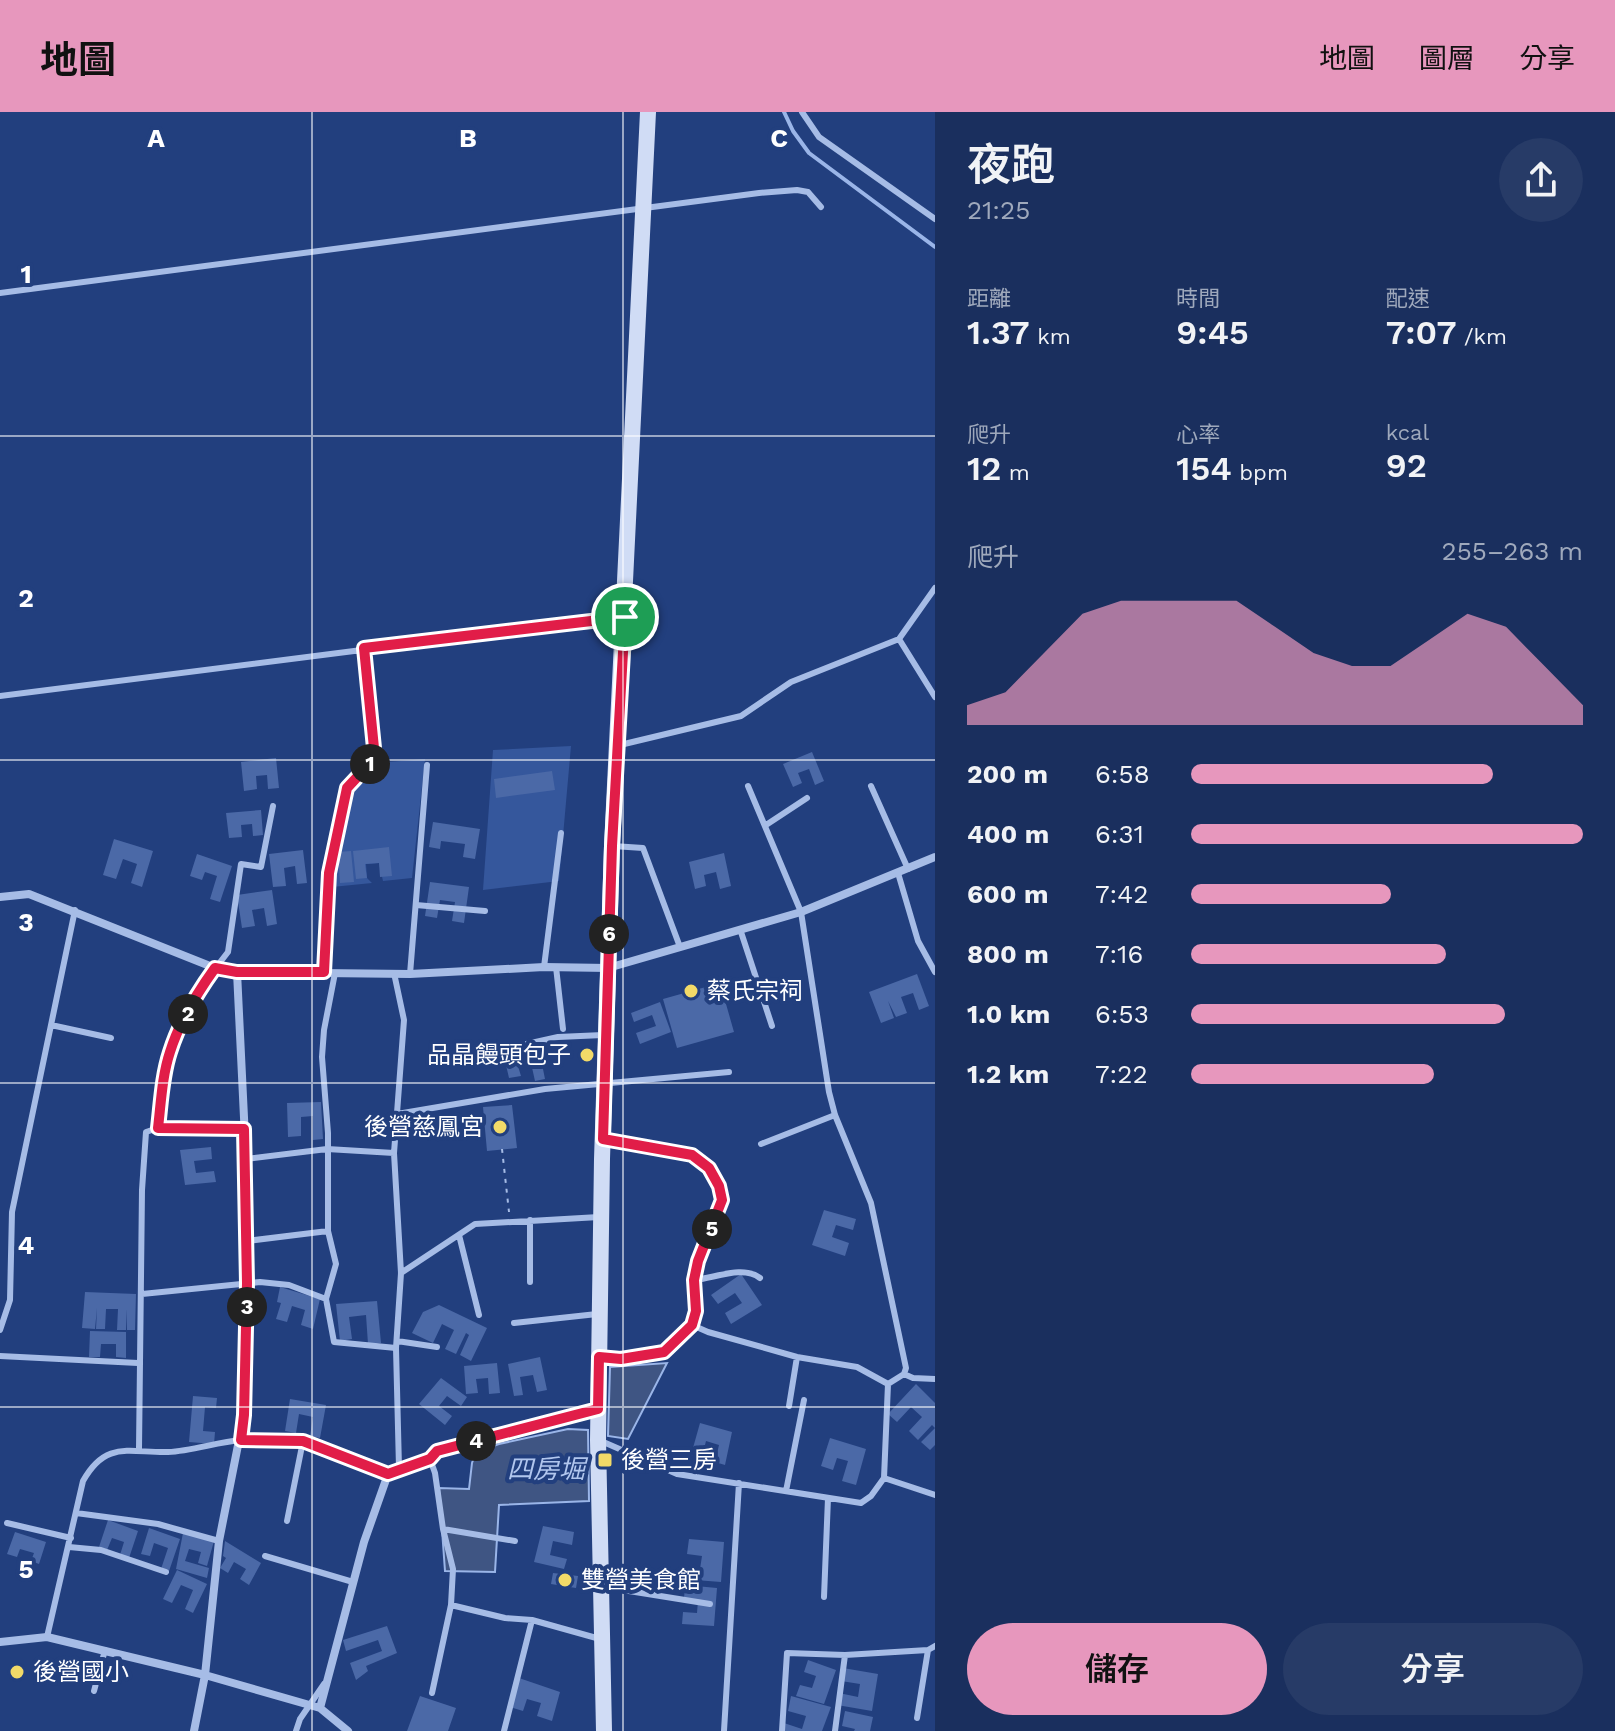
<!DOCTYPE html>
<html lang="zh-TW">
<head>
<meta charset="utf-8">
<style>
	:root { --surface:#1a2f5e; --page:#273b67; --text:#f1f3f6; --muted:#9fa9bc; --accent:#e797bd }
	body { margin:0; font-family:"Work Sans","Noto Sans TC",sans-serif; background:var(--page); color:var(--text); height:100vh; display:flex; flex-direction:column; font-size:30px; white-space:nowrap }
	* { box-sizing:border-box; margin:0 }
	p { font-size:26px; color:var(--muted) }
	.icon { flex:none; width:44px; height:44px; fill:none; stroke:currentColor; stroke-width:2; stroke-linecap:round; stroke-linejoin:round }
	.map { position:relative; flex:1; overflow:hidden }
	.panel { display:flex; flex-direction:column; background:var(--surface); width:680px }
	.panel>* { flex:none }
	.pin { position:absolute; display:grid; place-items:center; width:68px; height:68px; color:#fff; margin:-34px; border:4px solid #fff; border-radius:50%; box-shadow:0 2px 8px #0007 }
	.km { position:absolute; width:40px; height:40px; margin:-20px; border-radius:50%; background:#222; color:#fff; font-size:22px; line-height:40px; text-align:center }
	.round { display:grid; place-items:center; flex:none; width:84px; height:84px; border-radius:42px; background:var(--page) }
	.head { display:flex; align-items:center; justify-content:space-between; height:136px; padding:0 32px }
	h1 { font-size:44px; font-weight:600; line-height:60px }
	.stats { display:grid; grid-template-columns:repeat(3,1fr); gap:12px; height:136px; padding:8px 32px }
	.stats div { display:grid; align-content:center }
	.stats b { font-size:34px; font-weight:600 }
	.stats small { font-size:22px; font-weight:400 }
	.stats p { font-size:22px }
	.chart { height:224px; padding:16px 32px }
	.chart p { display:flex; justify-content:space-between }
	.chart svg { width:100%; height:144px; margin-top:8px; fill:var(--accent); opacity:.7 }
	.button { display:flex; gap:16px; margin-top:auto; padding:16px 32px }
	.button a { flex:1; height:92px; border-radius:48px; background:var(--accent); color:#111; font-size:32px; font-weight:600; line-height:92px; text-align:center }
	.button a+a { background:var(--page); color:var(--text) }
	ul { padding:0 32px; list-style:none; font-size:26px }
	li { display:grid; grid-template-columns:128px 96px 1fr; align-items:center; height:60px }
	li i { height:20px; border-radius:10px; background:var(--accent) }
	header { display:flex; align-items:center; gap:48px; box-sizing:border-box; height:112px; padding:0 40px; background:var(--accent); color:#111 }
	header strong { font-size:38px }
	nav { display:flex; gap:44px; margin-inline-start:auto; font-size:28px }
	main { display:flex; flex:1; min-height:0 }
	.map>svg:first-child { display:block }
</style>
</head>
<body>
<header>
<strong>地圖</strong>
<nav><a>地圖</a><a>圖層</a><a>分享</a></nav>
</header>
<main>
<div class="map">
<svg width="935" height="1619" viewBox="0 0 935 1619">
	<rect width="100%" height="100%" fill="#223f7e"/>
	<path fill="#35579c" d="M571 634 559 769 483 778 493 638Z
		M425 647 412 766 383 769 379 751 366 752 367 766 372 771 332 775 345 695 353 675 376 651Z"/>
	<path fill="#3f5583" stroke="#9ab5e8" stroke-width="2" d="M667 1251 628 1327 608 1324 610 1255Z
		M568 1317 588 1318 589 1389 499 1393 495 1460 445 1459 439 1376 469 1377 472 1351 476 1340 499 1332Z"/>
	<g fill="none" stroke-linecap="round" stroke-linejoin="round">
		<path stroke="#9ab5e8" stroke-width="4" d="M784 0 793 19 809 41 935 135"/>
	</g>
	<path fill="#4b69a7" d="M812 640 824 669 815 673 809 657 798 661 802 671 793 675 783 652Z
		M276 646 279 676 268 677 267 663 256 664 257 677 244 679 241 650Z
		M552 659 555 678 496 686 494 667Z
		M261 698 263 723 253 724 252 712 241 713 242 725 229 726 226 701Z
		M433 710 480 717 475 747 463 745 465 732 441 729 440 737 429 735Z
		M114 727 153 739 142 775 131 771 137 752 123 747 116 767 103 763Z
		M389 735 392 764 380 765 379 751 365 752 367 766 356 767 353 739Z
		M303 738 307 771 297 772 295 754 284 756 286 774 273 775 269 742Z
		M351 739 354 770 340 771 338 740Z
		M724 741 731 774 720 777 716 760 704 763 706 774 695 777 689 750Z
		M197 742 232 754 220 790 210 787 217 764 205 760 202 768 190 764Z
		M430 770 469 775 464 811 452 809 455 790 440 788 437 806 425 804Z
		M272 778 277 812 267 814 264 796 252 798 255 814 242 816 237 783Z
		M917 862 929 894 919 898 913 881 901 885 907 901 896 905 888 889 894 906 881 911 869 880Z
		M720 871 734 920 677 936 663 887Z
		M660 890 671 920 640 932 636 921 656 914 652 903 634 910 631 901Z
		M538 932 545 967 535 969 531 951 518 954 521 964 509 966 503 940Z
		M321 990 323 1027 313 1028V1004L301 1005V1024L288 1025 287 991Z
		M512 993 517 1036 487 1039 483 995Z
		M211 1035 212 1047 194 1049 196 1061 214 1059 216 1070 185 1073 180 1038Z
		M824 1098 856 1107 853 1118 836 1113 832 1125 849 1131 845 1144 812 1133Z
		M741 1162 762 1193 731 1212 725 1201 742 1191 735 1181 718 1192 711 1183Z
		M280 1175 320 1187 313 1217 301 1213 305 1198 292 1194 287 1210 276 1207 281 1191 277 1190Z
		M85 1180 136 1182 135 1218H127V1197L126 1218H117L118 1197H106L105 1217H96L97 1196 95 1217 82 1216Z
		M377 1189 381 1231 368 1232 366 1203 349 1205 352 1227 340 1229 336 1192Z
		M439 1193 487 1216 471 1249 460 1243 469 1223 466 1221 456 1242 445 1237 454 1218 442 1212 433 1231 412 1221 423 1200Z
		M90 1219 126 1220V1246L116 1245V1232H101L100 1245H89Z
		M540 1245 547 1278 537 1280 533 1263 520 1265 523 1283 514 1284 508 1252Z
		M497 1251 500 1281 489 1282 488 1266 476 1267 478 1281 466 1282 464 1254Z
		M441 1266 467 1285 461 1294 447 1284 439 1294 452 1304 445 1313 419 1292Z
		M916 1272 935 1291V1316L932 1313 918 1328 909 1319 922 1305 911 1295 897 1310 888 1302Z
		M193 1284 217 1286 216 1296 205 1295 203 1319 215 1320 214 1332 189 1330Z
		M290 1287 326 1293 320 1326 310 1324 313 1305 299 1302 296 1321 285 1319Z
		M700 1311 732 1320 725 1353 715 1350 719 1333 706 1329 702 1345 691 1343Z
		M935 1316V1333L930 1338 921 1330Z
		M830 1326 866 1337 856 1373 842 1369 848 1349 837 1346 833 1358 821 1354Z
		M108 1408 138 1419 129 1446 120 1443 124 1430 112 1426 107 1438 99 1435Z
		M543 1414 574 1420 572 1433 553 1429 550 1443 567 1447 564 1457 534 1450Z
		M149 1416 180 1427 168 1462 160 1460 168 1436 154 1431 150 1444 141 1442Z
		M15 1420 46 1430 39 1452 31 1449 34 1441 20 1437 17 1445 7 1442Z
		M183 1421 214 1429 207 1454 198 1451 201 1440 189 1437 185 1449 209 1456 207 1466 176 1457Z
		M689 1427 724 1430 721 1470 682 1467 683 1456 700 1457 702 1444 687 1442Z
		M225 1429 261 1451 249 1473 240 1467 246 1457 234 1450 228 1461 220 1456 226 1446 223 1444Z
		M177 1458 207 1472 193 1501 185 1497 193 1478 181 1473 172 1491 163 1487Z
		M553 1461 578 1464 576 1476 551 1472Z
		M685 1473 717 1476 714 1514 682 1512 683 1500 697 1501 698 1488 684 1487Z
		M387 1514 397 1541 366 1554 368 1559 356 1568 350 1551 382 1539 378 1528 346 1539 343 1528Z
		M808 1548 836 1558 824 1592 796 1584 800 1573 812 1576 816 1564 804 1560Z
		M843 1556 878 1562 872 1599 837 1593 839 1581 858 1585 860 1572 841 1569Z
		M519 1566 560 1580 552 1609 537 1604 541 1591 527 1587 523 1599 510 1595Z
		M420 1584 456 1596 448 1619H407Z
		M791 1584 831 1595 822 1619H781L784 1611 802 1617 806 1604 788 1599Z
		M845 1599 873 1605 870 1619H854L855 1617 842 1614Z"/>
	<g fill="none" stroke-linecap="round" stroke-linejoin="round">
		<path stroke="#a6bce6" stroke-width="2" stroke-dasharray="4 6" stroke-linecap="butt" d="M502 1037 509 1100"/>
		<path stroke="#a6bce6" stroke-width="6" d="M802 0 819 25 935 107
			M0 181 759 81 797 78 808 80 821 95
			M899 527 935 476
			M0 584 621 505
			M620 633 741 604 791 570 899 527 935 585
			M748 674 801 800 829 980 835 1003 871 1091 906 1256 904 1262 888 1272 884 1366 935 1383
			M871 674 908 757
			M766 713 807 686
			M613 734 643 736 680 835
			M898 761 918 829 935 860
			M416 793 485 799
			M740 817 772 914
			M544 855 561 721
			M556 855 563 917
			M324 860 329 761 347 676 375 646 364 536
			M335 861 324 918 322 945 328 1021V1119L336 1152 326 1187 334 1230 396 1236
			M394 861 404 908 394 1041 401 1161 396 1236 399 1356
			M410 862 427 653
			M51 913 111 926
			M486 941 558 925 603 923
			M397 1002 545 977 729 960
			M158 1016 244 1017
			M603 1027C642 1033 723 1034 721 1089 720 1111 703 1131 697 1152 692 1172 697 1193 692 1213
			M761 1032 835 1003
			M246 1047 327 1037 394 1041
			M459 1123 479 1203
			M247 1129 328 1119
			M401 1161 475 1112 599 1105
			M694 1168C715 1166 743 1153 760 1166
			M530 1170V1108
			M142 1182 260 1170 289 1173 326 1187
			M514 1211 597 1202
			M0 1218 10 1188 12 1100 75 798
			M397 1229 437 1235
			M0 1244 138 1251
			M599 1245 621 1247 664 1240 692 1213 708 1220 797 1245 857 1255 888 1272
			M904 1262 913 1266 935 1267
			M789 1294 797 1245
			M601 1329 677 1362 861 1391 871 1384 884 1366
			M139 1337 142 1078 146 1020 158 1016 170 939 204 871 228 840 241 752 261 755 273 694
			M430 1347 435 1361 443 1417 453 1457 451 1493 432 1581
			M786 1379 804 1288
			M76 1401 158 1412 219 1429
			M287 1409 303 1329
			M7 1411 71 1426
			M443 1417 515 1429
			M69 1435 101 1438 166 1460
			M265 1444 353 1470
			M604 1475 710 1492
			M824 1485 828 1386
			M451 1493 505 1506 532 1508 600 1527
			M47 1525 83 1369C106 1328 129 1341 168 1340 192 1339 217 1330 241 1328 292 1322 343 1338 388 1362
			M94 1579 105 1538
			M917 1606 928 1538
			M296 1619 300 1607 324 1572
			M504 1619 532 1508
			M724 1619 739 1371
			M782 1619 787 1541 845 1543 928 1538 935 1534
			M835 1619 845 1543"/>
		<path stroke="#a6bce6" stroke-width="8" d="M0 785 29 782 215 856 237 860 410 862 544 855 608 856 801 800 935 745
			M0 1530 47 1525 205 1563 320 1596 348 1619
			M320 1596 364 1430 388 1362 430 1347 437 1339 598 1297
			M194 1619 205 1563 219 1429 244 1303 247 1171 246 1047 237 860"/>
		<path stroke="#d0dcf5" stroke-width="16" d="M604 1619 598 1328 602 1047 612 734 648 0"/>
	</g>
	<g fill="none" stroke-linecap="round" stroke-linejoin="round">
		<defs>
			<path id="route" d="M625 505 612 734 603 1027 692 1043 709 1056 719 1074 722 1088 698 1149 694 1168 696 1199 692 1213 664 1240 621 1247 599 1245 598 1297 437 1339 430 1347 388 1362 303 1329 241 1328 244 1303 247 1171 244 1017 158 1016C161 991 162 964 170 940 179 911 197 881 215 856L237 860H324L329 761 347 676 375 646 364 536Z"/>
		</defs>
		<use href="#route" stroke="#fff" stroke-width="16"/>
		<use href="#route" stroke="#e11d48" stroke-width="10"/>
	</g>
	<path fill="none" stroke="#fff" stroke-width="2" stroke-opacity="0.55" d="M312 0V1619M623 0V1619M0 324H935M0 648H935M0 971H935M0 1295H935"/>
	<g fill="#f2da68" stroke="#223f7e" stroke-width="3">
		<circle cx="691" cy="879" r="8"/>
		<circle cx="587" cy="943" r="8"/>
		<circle cx="500" cy="1015" r="8"/>
		<rect x="597" y="1340" width="16" height="16" rx="4"/>
		<circle cx="565" cy="1468" r="8"/>
		<circle cx="17" cy="1560" r="8"/>
	</g>
	<g text-anchor="middle" stroke-width="8" stroke-linejoin="round" paint-order="stroke">
		<g font-size="24" fill="#fff" stroke="#223f7e" text-anchor="start">
			<text x="707" y="887">蔡氏宗祠</text>
			<text x="571" y="951" text-anchor="end">品晶饅頭包子</text>
			<text x="484" y="1023" text-anchor="end">後營慈鳳宮</text>
			<text x="621" y="1356">後營三房</text>
			<text x="581" y="1476">雙營美食館</text>
			<text x="33" y="1568">後營國小</text>
		</g>
		<g font-size="26" font-style="italic" fill="#b1c6ee" stroke="#223f7e">
			<text x="546" y="1366">四房堀</text>
		</g>
	</g>
	<g font-size="26" text-anchor="middle" font-weight="bold" fill="#fff" stroke="#223f7e" stroke-width="8" stroke-linejoin="round" paint-order="stroke">
		<text x="156" y="35">A</text>
		<text x="468" y="35">B</text>
		<text x="779" y="35">C</text>
		<text x="26" y="171">1</text>
		<text x="26" y="495">2</text>
		<text x="26" y="819">3</text>
		<text x="26" y="1142">4</text>
		<text x="26" y="1466">5</text>
	</g>
</svg>
<div class="pin" style="left:625px;top:505px;background:#1e9e55"><svg class="icon" aria-label="arrive" viewBox="0 0 24 24"><path d="M6 21V4h12l-3 4 3 4H6"/></svg></div>
<b class="km" style="left:370px;top:652px">1</b>
<b class="km" style="left:188px;top:902px">2</b>
<b class="km" style="left:247px;top:1195px">3</b>
<b class="km" style="left:476px;top:1329px">4</b>
<b class="km" style="left:712px;top:1117px">5</b>
<b class="km" style="left:609px;top:822px">6</b>
</div>
<section class="panel">
<div class="head"><div><h1>夜跑</h1><p>21:25</p></div><a class="round"><svg class="icon" aria-label="share" viewBox="0 0 24 24"><path d="M12 15V3M7 8l5-5 5 5M5 13v7h14v-7"/></svg></a></div>
<div class="stats">
<div><p>距離</p><b>1.37<small> km</small></b></div>
<div><p>時間</p><b>9:45</b></div>
<div><p>配速</p><b>7:07<small> /km</small></b></div>
</div>
<div class="stats">
<div><p>爬升</p><b>12<small> m</small></b></div>
<div><p>心率</p><b>154<small> bpm</small></b></div>
<div><p>kcal</p><b>92</b></div>
</div>
<div class="chart"><p><span>爬升</span>255–263 m</p>
<svg viewBox="0 0 160 44" preserveAspectRatio="none"><path d="M0 44V38L10 34L20 22L30 10L40 6L50 6L60 6L70 6L80 14L90 22L100 26L110 26L120 18L130 10L140 14L150 26L160 38V44z"/></svg>
</div>
<ul>
<li><b>200 m</b>6:58<i style="width:77%"></i></li>
<li><b>400 m</b>6:31<i style="width:100%"></i></li>
<li><b>600 m</b>7:42<i style="width:51%"></i></li>
<li><b>800 m</b>7:16<i style="width:65%"></i></li>
<li><b>1.0 km</b>6:53<i style="width:80%"></i></li>
<li><b>1.2 km</b>7:22<i style="width:62%"></i></li>
</ul>
<div class="button"><a>儲存</a><a>分享</a></div>
</section>
</main>
</body>
</html>
